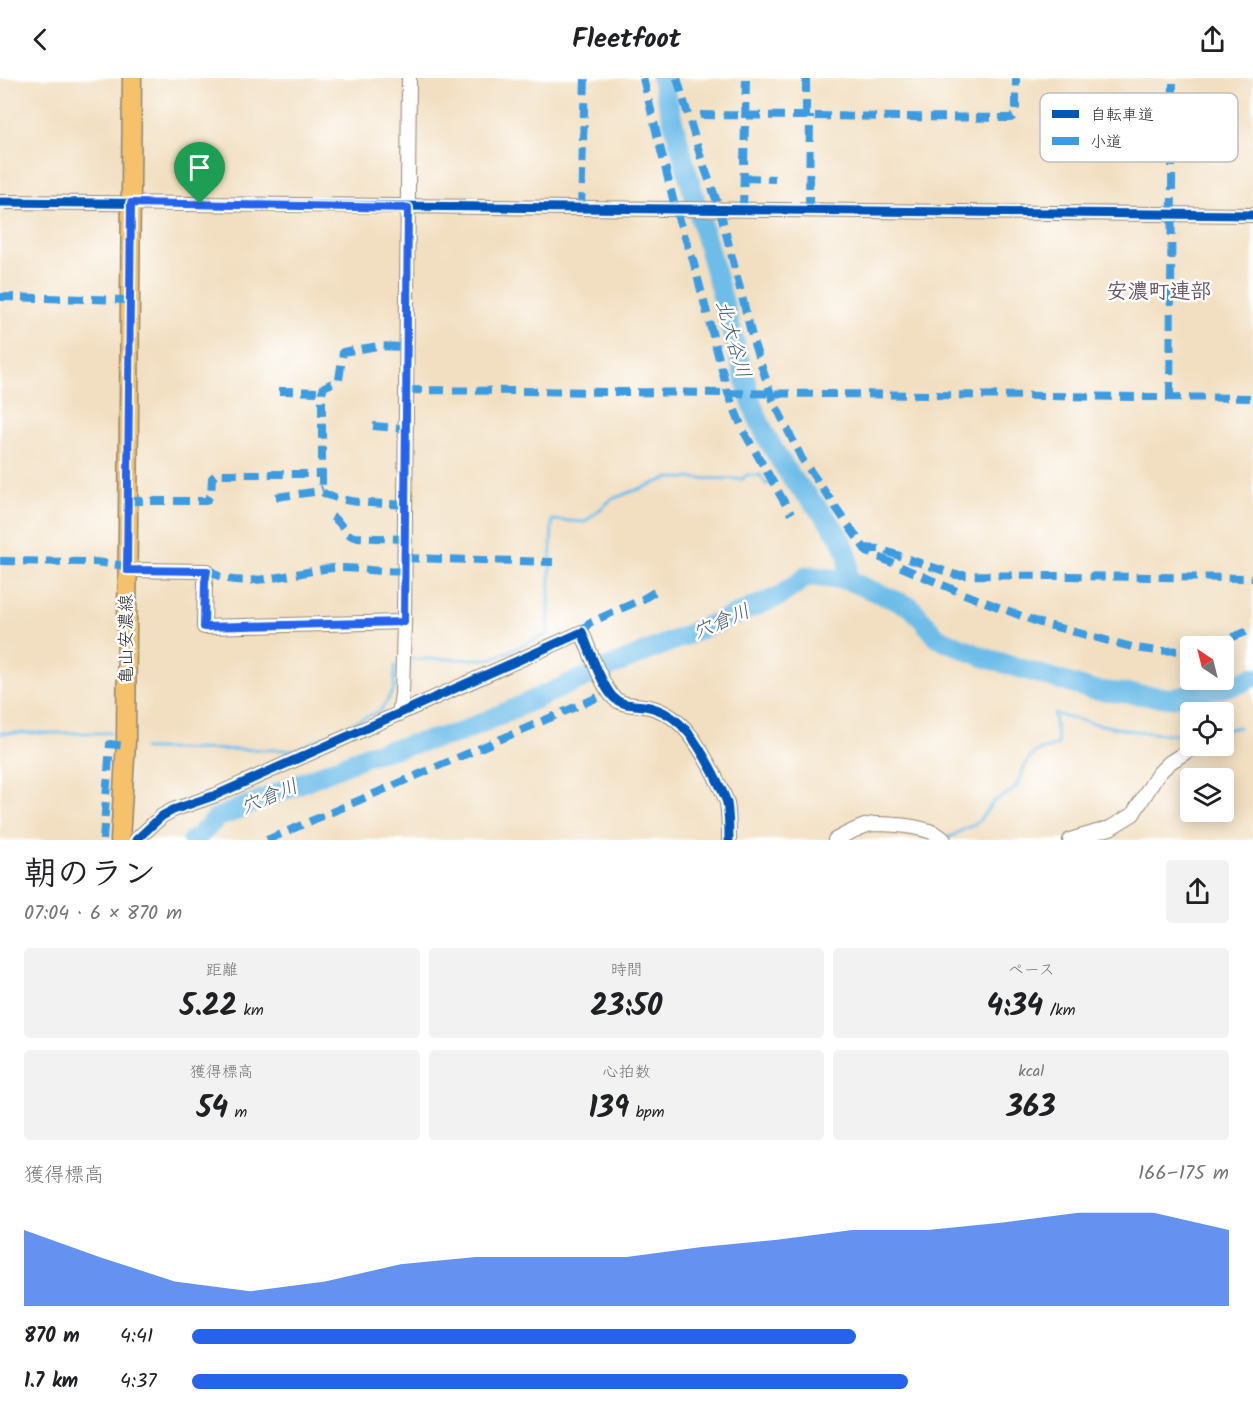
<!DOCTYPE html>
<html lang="ja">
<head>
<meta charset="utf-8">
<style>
	:root { --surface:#fff; --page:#f2f2f2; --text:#202124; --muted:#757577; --accent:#2563eb }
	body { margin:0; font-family:Kalam,"Klee One",sans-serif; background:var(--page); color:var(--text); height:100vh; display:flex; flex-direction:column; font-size:22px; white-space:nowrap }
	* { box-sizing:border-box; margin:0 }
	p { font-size:20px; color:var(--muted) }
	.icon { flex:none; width:33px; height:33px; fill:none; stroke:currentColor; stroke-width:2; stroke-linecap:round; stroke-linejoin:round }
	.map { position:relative; height:762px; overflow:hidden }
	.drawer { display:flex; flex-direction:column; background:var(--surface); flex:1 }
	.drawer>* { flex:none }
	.needle { width:39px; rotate:325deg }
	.controls { position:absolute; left:1180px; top:558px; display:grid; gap:12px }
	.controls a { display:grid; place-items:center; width:54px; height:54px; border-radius:6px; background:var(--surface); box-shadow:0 3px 15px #0003; font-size:30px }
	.pin { position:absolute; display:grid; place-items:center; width:51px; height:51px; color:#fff; margin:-62px -26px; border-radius:50% 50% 50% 0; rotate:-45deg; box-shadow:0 0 6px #0007 }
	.pin .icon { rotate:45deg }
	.round { display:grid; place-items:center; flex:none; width:63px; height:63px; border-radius:6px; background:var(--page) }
	.summary { display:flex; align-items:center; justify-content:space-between; height:102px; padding:0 24px }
	h1 { font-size:33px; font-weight:800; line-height:45px }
	.stats { display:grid; grid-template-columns:repeat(3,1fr); gap:9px; height:102px; padding:6px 24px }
	.stats div { display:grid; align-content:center; border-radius:6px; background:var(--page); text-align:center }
	.stats b { font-size:30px; font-weight:800 }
	.stats small { font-size:16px; font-weight:400 }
	.stats p { font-size:16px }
	.chart { height:168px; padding:12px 24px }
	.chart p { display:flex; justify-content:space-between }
	.chart svg { width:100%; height:108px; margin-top:6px; fill:var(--accent); opacity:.7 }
	ul { padding:0 24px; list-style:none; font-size:20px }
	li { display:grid; grid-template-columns:96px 72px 1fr; align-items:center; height:45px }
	li i { height:15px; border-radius:8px; background:var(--accent) }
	header { display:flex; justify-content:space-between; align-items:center; height:78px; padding:0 24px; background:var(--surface); font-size:27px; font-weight:800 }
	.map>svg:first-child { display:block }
</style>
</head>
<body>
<header><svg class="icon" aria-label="back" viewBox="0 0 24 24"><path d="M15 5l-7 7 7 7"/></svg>Fleetfoot<svg class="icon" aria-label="share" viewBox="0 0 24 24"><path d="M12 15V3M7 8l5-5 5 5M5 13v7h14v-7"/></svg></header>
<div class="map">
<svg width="1253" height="762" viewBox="0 0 1253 762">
	<rect width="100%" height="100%" fill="#fff"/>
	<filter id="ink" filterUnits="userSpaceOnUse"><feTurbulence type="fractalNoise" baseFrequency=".0167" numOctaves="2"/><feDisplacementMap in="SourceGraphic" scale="12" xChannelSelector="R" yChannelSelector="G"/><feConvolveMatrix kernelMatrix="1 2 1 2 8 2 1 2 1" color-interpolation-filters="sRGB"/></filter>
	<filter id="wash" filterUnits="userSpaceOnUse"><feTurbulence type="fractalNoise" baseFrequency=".008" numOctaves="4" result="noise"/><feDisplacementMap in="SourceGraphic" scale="24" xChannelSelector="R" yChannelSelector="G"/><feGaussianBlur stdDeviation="1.35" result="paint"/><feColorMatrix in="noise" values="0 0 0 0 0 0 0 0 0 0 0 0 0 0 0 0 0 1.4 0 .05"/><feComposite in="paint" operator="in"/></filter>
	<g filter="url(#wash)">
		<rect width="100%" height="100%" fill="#f2dfc1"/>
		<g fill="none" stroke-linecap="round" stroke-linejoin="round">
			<path stroke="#6ebde9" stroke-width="3" d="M411 581H491L548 556 552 442 585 444 612 421 669 400 743 401 746 397H760L766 406 770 405
				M1224 652 1239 649
				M0 655H110
				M144 671 296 672 381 632 394 612 395 588
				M948 760 978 744 994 723 1012 713 1016 709 1027 683 1037 673 1058 667 1054 636C1101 647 1141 658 1191 656"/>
			<path stroke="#6ebde9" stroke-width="20" d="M661 0 752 326C761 350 774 374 789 396 804 417 843 453 848 479 849 486 847 494 847 502
				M192 762 198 759 217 740 368 677 459 655 569 606 780 518 807 498 847 502 911 529 938 560 983 579 1092 612 1172 620 1239 606 1253 599"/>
		</g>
	</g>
	<g filter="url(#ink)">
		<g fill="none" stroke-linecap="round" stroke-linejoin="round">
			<defs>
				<path id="minor" d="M0 124 1253 137
					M127 492 207 493 205 504 204 549 404 544
					M399 636 402 616 404 544 409 0
					M136 762 162 738 173 732 216 717 582 554C589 571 602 609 614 620 625 630 640 625 653 630 684 639 700 670 714 696 718 705 724 715 727 725 729 737 729 750 729 762
					M835 762C845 757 861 747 874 746 892 746 932 748 944 762
					M1070 762 1110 750 1133 736 1158 696 1169 685 1195 668"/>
				<path id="major" d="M120 762 126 664 132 0"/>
			</defs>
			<use href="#minor" stroke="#8e8576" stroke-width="16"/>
			<use href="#major" stroke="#8e8576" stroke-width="21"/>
			<use href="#minor" stroke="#fff" stroke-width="14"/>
			<use href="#major" stroke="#f5c16b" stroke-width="18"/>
			<path stroke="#3d9ce1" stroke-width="8" stroke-dasharray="15 8" stroke-linecap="butt" d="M643 0 677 137 693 182 728 315 743 352 791 436
				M677 0 701 80 720 132 754 266 773 322 802 381 867 474 959 514 1040 545 1136 570 1158 573 1191 572
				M700 37 1011 40 1016 36V0
				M806 38V0
				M744 100 775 101
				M581 131 585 0
				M743 132 746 0
				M809 133 810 38
				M0 219 130 222
				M407 312 1253 320
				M279 313 322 314
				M1170 319 1173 0
				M373 348 406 351
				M276 419 314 414 323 411
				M128 423H206L211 417 212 400 217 396H323
				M405 427C382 425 341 426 322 414V314L324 309 339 302 343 274 378 268 407 269
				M332 439C342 444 343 455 354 459L404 461
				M864 470 879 471 956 497 1253 500
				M404 480 553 484
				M0 483 95 484 127 488
				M207 493 213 494C234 515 307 491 335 490 358 489 381 495 404 493
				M582 554 589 545 643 521 661 510
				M1211 568 1253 551
				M103 762 110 666 125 668
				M267 762 610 614"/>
			<defs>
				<path id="cycleway" d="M0 124 1253 137
					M136 762 162 738 173 732 216 717 582 554C589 571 602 609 614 620 625 630 640 625 653 630 684 639 700 670 714 696 718 705 724 715 727 725 729 737 729 750 729 762"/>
			</defs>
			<use href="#cycleway" stroke="#fff" stroke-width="13"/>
			<use href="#cycleway" stroke="#0057b8" stroke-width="9"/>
		</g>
	</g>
	<g fill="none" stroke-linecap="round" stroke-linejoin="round" filter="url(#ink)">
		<defs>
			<path id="route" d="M131 125 408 130 404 544 204 549 205 504 207 493 127 492Z"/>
		</defs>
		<use href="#route" stroke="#fff" stroke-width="12"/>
		<use href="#route" stroke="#2563eb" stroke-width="8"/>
	</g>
	<g text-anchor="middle" stroke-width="5" stroke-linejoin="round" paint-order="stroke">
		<g font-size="18" fill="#2b2b2b" stroke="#fff">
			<text transform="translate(126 561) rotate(-90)" y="6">亀山安濃線</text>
		</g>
		<g font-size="20" font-style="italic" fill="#425e6e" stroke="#fff">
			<text transform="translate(734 261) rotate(74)" y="7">北大谷川</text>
			<text transform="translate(721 543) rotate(-23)" y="7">穴倉川</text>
			<text transform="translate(269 718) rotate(-23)" y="7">穴倉川</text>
		</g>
		<g font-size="21" font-weight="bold" fill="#645360" stroke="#fff">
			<text x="1159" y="220">安濃町連部</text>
		</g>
	</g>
	<rect x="1040" y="15" width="198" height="69" rx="9" fill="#fff" stroke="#bfbfbf" stroke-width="1.5"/>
	<rect x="1052" y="32" width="27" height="8" fill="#0057b8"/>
	<rect x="1052" y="59" width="27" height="8" fill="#3d9ce1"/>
	<g font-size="16" fill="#2b2b2b">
		<text x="1090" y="42">自転車道</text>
		<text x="1090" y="69">小道</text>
	</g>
</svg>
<div class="controls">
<a><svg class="needle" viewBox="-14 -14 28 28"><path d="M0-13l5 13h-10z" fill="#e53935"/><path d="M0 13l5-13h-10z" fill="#757577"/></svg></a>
<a><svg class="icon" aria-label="locate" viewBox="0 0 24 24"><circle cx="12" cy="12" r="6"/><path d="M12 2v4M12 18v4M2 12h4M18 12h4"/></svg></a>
<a><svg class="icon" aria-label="layers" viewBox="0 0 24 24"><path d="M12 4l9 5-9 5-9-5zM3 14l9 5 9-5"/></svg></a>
</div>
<div class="pin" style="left:200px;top:126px;background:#1e9e55"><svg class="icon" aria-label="arrive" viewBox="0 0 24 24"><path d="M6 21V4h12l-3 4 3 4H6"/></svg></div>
</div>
<section class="drawer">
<div class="summary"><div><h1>朝のラン</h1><p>07:04 · 6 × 870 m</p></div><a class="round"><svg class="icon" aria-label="share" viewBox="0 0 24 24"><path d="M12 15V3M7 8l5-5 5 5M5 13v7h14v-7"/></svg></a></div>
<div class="stats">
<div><p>距離</p><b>5.22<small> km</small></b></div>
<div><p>時間</p><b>23:50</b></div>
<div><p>ペース</p><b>4:34<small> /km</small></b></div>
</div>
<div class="stats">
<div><p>獲得標高</p><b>54<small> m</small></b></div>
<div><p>心拍数</p><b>139<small> bpm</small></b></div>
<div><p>kcal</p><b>363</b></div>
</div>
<div class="chart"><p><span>獲得標高</span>166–175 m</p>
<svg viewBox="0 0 160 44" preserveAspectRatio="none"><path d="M0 44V13L10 24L20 34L30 38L40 34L50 27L60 24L70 24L80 24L90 20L100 17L110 13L120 13L130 10L140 6L150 6L160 13V44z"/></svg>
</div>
<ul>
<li><b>870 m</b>4:41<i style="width:64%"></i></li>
<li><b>1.7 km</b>4:37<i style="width:69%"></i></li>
</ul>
</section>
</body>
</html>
